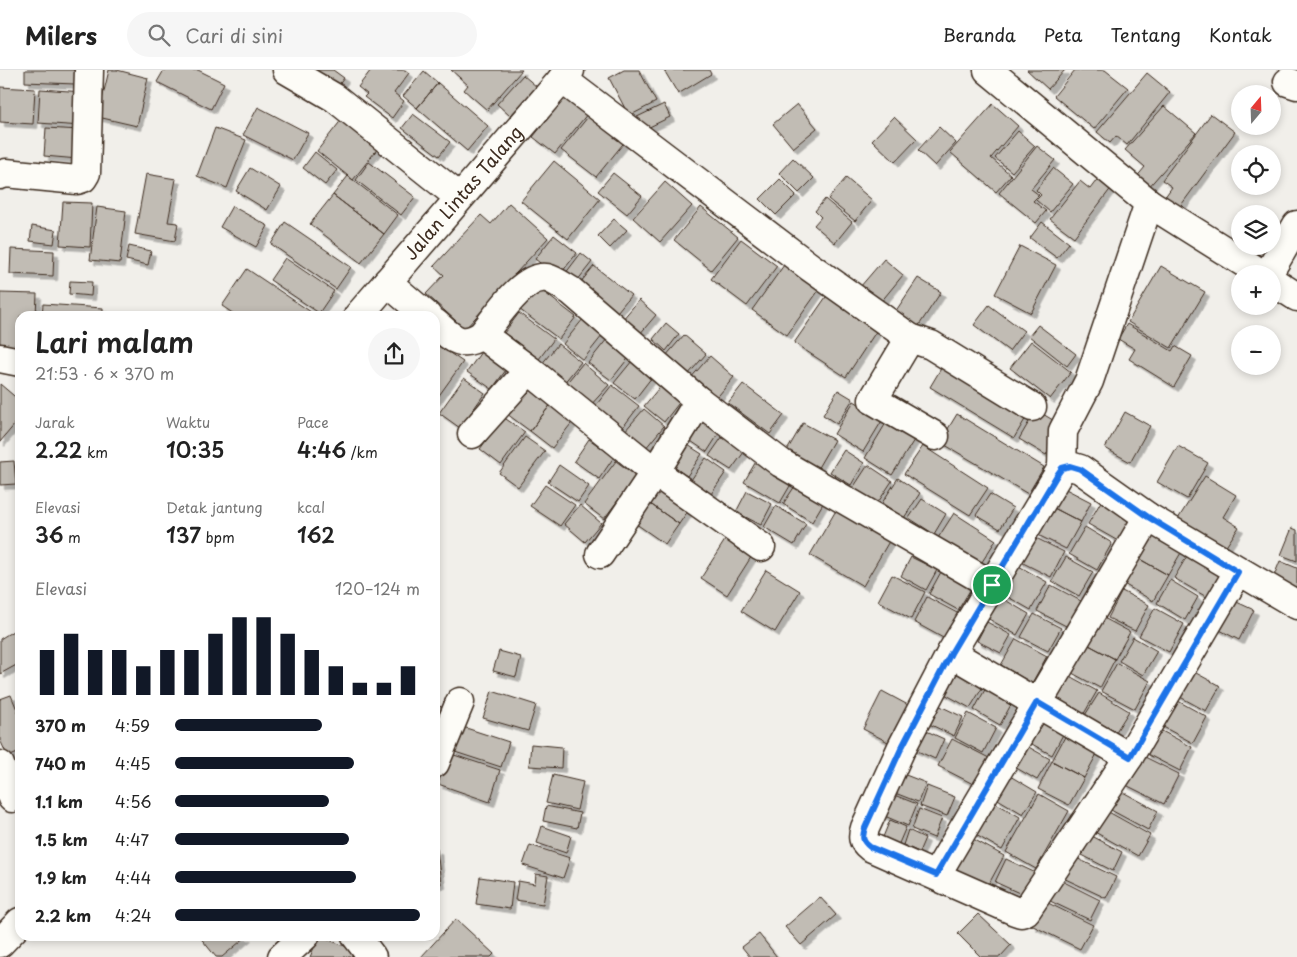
<!DOCTYPE html>
<html lang="id">
<head>
<meta charset="utf-8">
<style>
	:root { --surface:#fff; --page:#f6f6f6; --text:#222; --muted:#767676; --line:#e0e0e0; --accent:#111827 }
	body { margin:0; font-family:"Playpen Sans",sans-serif; background:var(--page); color:var(--text); height:100vh; display:flex; flex-direction:column; font-size:19px; white-space:nowrap }
	* { box-sizing:border-box; margin:0 }
	p { font-size:16px; color:var(--muted) }
	.icon { flex:none; width:28px; height:28px; fill:none; stroke:currentColor; stroke-width:2; stroke-linecap:round; stroke-linejoin:round }
	.map { position:relative; flex:1; overflow:hidden }
	.sheet { position:absolute; left:15px; top:241px; width:425px; height:630px; display:flex; flex-direction:column; background:var(--surface); border-radius:15px; box-shadow:0 2px 8px #0003 }
	.sheet>* { flex:none }
	.needle { width:32px; rotate:19deg }
	.fabs { position:absolute; left:1231px; top:15px; display:grid; gap:10px }
	.fabs a { display:grid; place-items:center; width:50px; height:50px; border-radius:50%; background:var(--surface); box-shadow:0 2px 8px #0003; font-size:25px }
	.pin { position:absolute; display:grid; place-items:center; width:42px; height:42px; color:#fff; margin:-21px; border:2px solid #fff; border-radius:50%; box-shadow:0 1px 5px #0007 }
	.round { display:grid; place-items:center; flex:none; width:52px; height:52px; border-radius:26px; background:var(--page) }
	.head { display:flex; align-items:center; justify-content:space-between; height:85px; padding:0 20px }
	h1 { font-size:28px; font-weight:600; line-height:38px }
	.stats { display:grid; grid-template-columns:repeat(3,1fr); gap:8px; height:85px; padding:5px 20px }
	.stats div { display:grid; align-content:center }
	.stats b { font-size:21px; font-weight:600 }
	.stats small { font-size:14px; font-weight:400 }
	.stats p { font-size:14px }
	.chart { height:140px; padding:10px 20px }
	.chart p { display:flex; justify-content:space-between }
	.chart svg { width:100%; height:90px; margin-top:5px; stroke:var(--accent); stroke-width:6 }
	ul { padding:0 20px; list-style:none; font-size:16px }
	li { display:grid; grid-template-columns:80px 60px 1fr; align-items:center; height:38px }
	li i { height:12px; border-radius:6px; background:var(--accent) }
	header { display:flex; align-items:center; gap:30px; box-sizing:border-box; height:70px; padding:0 25px; background:var(--surface); border-bottom:1px solid var(--line) }
	header strong { font-size:24px }
	nav { display:flex; gap:28px; margin-inline-start:auto; font-size:18px }
	.search { width:350px; height:45px; background:var(--page); display:flex; align-items:center; gap:12px; box-sizing:border-box; padding:0 18px; border-radius:28px; color:var(--muted); font-size:19px }
	.map>svg:first-child { display:block }
</style>
</head>
<body>
<header>
<strong>Milers</strong>
<div class="search"><svg class="icon" aria-label="search" viewBox="0 0 24 24"><circle cx="10" cy="10" r="6"/><path d="M15 15l6 6"/></svg>Cari di sini</div>
<nav><a>Beranda</a><a>Peta</a><a>Tentang</a><a>Kontak</a></nav>
</header>
<div class="map">
<svg width="1297" height="887" viewBox="0 0 1297 887">
	<defs>
		<filter id="shadow"><feDropShadow dx="4.5" dy="4.5" stdDeviation="0" flood-color="#0004"/></filter>
	</defs>
	<rect width="100%" height="100%" fill="#f1efea"/>
	<filter id="ink" filterUnits="userSpaceOnUse"><feTurbulence type="fractalNoise" baseFrequency=".02" numOctaves="2"/><feDisplacementMap in="SourceGraphic" scale="10" xChannelSelector="R" yChannelSelector="G"/><feConvolveMatrix kernelMatrix="1 2 1 2 8 2 1 2 1" color-interpolation-filters="sRGB"/></filter>
	<g filter="url(#ink)">
		<path fill="#c1bcb4" stroke="#3b2a1e" filter="url(#shadow)" d="M25 0H75V14L25 12Z
			M109 0H117L148 8 137 56 98 47Z
			M164 0H198L224 13 211 39 157 12Z
			M297 0H333L344 8 331 25Z
			M371 0H405L409 3 394 23 404 31 392 48 364 27 367 24 358 17Z
			M451 0H522L487 40 464 20 468 15Z
			M624 0H639L656 32 629 46 609 8Z
			M664 0H709L711 4 678 24Z
			M1027 0H1065L1048 19Z
			M1075 0H1105L1128 18 1094 59 1054 26Z
			M424 1 438 13 417 38 403 26Z
			M1147 3 1170 22 1127 75 1116 66 1110 73 1097 62Z
			M523 5 537 17 510 46 497 34Z
			M438 13 488 56 467 81 417 38Z
			M0 17 35 19 33 54 0 52Z
			M40 19 84 22 82 56 38 53Z
			M570 21 592 38 555 84 533 67Z
			M664 34 670 47 639 62 633 49Z
			M797 34 817 58 793 78 773 54Z
			M993 34 1018 56 991 88 1011 105 996 122 950 82Z
			M1164 36 1196 63 1147 119 1135 109 1145 97 1125 80Z
			M258 37 308 63 293 90 243 65Z
			M592 42 627 69 596 107 561 80Z
			M346 44 382 73 353 110 317 81Z
			M413 44 450 72 439 86 402 58Z
			M1211 44 1235 62 1176 142 1162 131 1172 117 1162 110Z
			M894 47 917 69 895 92 872 70Z
			M939 57 956 73 935 96 918 80Z
			M46 58 80 60 78 89 44 86Z
			M215 58 246 70 227 118 197 106Z
			M1018 61 1035 76 1012 102 995 88Z
			M1037 76 1055 90 1031 119 1039 125 1033 131 1046 141 1036 153 999 123Z
			M315 82 337 100 325 115 303 98Z
			M793 88 814 108 799 123 779 103Z
			M554 91 600 129 568 169 521 131Z
			M369 92 415 127 401 145 356 110Z
			M250 98 281 117 267 140 236 121Z
			M1053 98 1073 114 1050 142 1036 130 1041 125 1036 120Z
			M613 103 642 126 627 144 598 121Z
			M146 104 176 109 168 152 178 153 175 171 135 164Z
			M348 106 398 145 384 164 333 125Z
			M1099 107 1112 117 1074 167 1050 149 1080 111 1090 119Z
			M846 108 872 130 855 151 828 129Z
			M780 109 796 125 776 145 760 129Z
			M665 112 692 136 660 172 633 148Z
			M333 125 384 164 361 193 310 154Z
			M825 129 852 152 835 173 814 155 821 147 815 141Z
			M63 132 92 133 90 177 60 175Z
			M509 133 548 168 465 259 426 224 444 205 434 196 481 145 491 154Z
			M232 136 268 156 256 177 220 157Z
			M97 137 126 141 120 193 90 190Z
			M701 137 738 167 711 200 674 170Z
			M614 149 627 160 610 178 598 166Z
			M285 152 351 197 336 219 271 174Z
			M1042 152 1069 173 1057 188 1030 168Z
			M1272 152 1296 167 1275 200 1244 181 1247 176H1272Z
			M32 156 56 160 54 174 30 171Z
			M554 165 577 183 558 207 535 189Z
			M741 169 777 196 747 236 711 209Z
			M129 176 151 181 148 195 126 190Z
			M1020 176 1056 195 1031 243 995 224Z
			M11 179 54 181 53 206 10 204Z
			M581 183 592 192 573 216 562 208Z
			M285 188 334 221 319 243 270 210Z
			M884 189 903 205 880 233 860 217Z
			M784 195 819 220 787 265 752 240Z
			M594 196 631 225 613 247 576 218Z
			M1161 196 1205 222 1171 278 1128 252Z
			M247 199 314 244 313 246H237L222 236Z
			M918 208 941 222 914 263 891 248Z
			M70 211 92 212 91 226 69 224Z
			M532 213 576 247 559 269 515 236Z
			M0 223 37 224 36 246H20V276L0 275Z
			M828 224 879 257 846 307 794 273Z
			M639 230 656 245 639 265 622 250Z
			M43 234 103 238V246H42Z
			M989 235 1024 261 1009 281 974 255Z
			M519 243 554 269 539 289 504 263Z
			M583 249 602 266 583 290 563 274Z
			M666 253 679 264 666 281 653 269Z
			M1127 254 1172 281 1175 276 1192 286 1174 317 1129 289 1135 279 1118 269Z
			M1038 255 1076 284 1067 296 1029 266Z
			M684 265 706 284 687 306 665 287Z
			M607 269 630 286 611 310 588 293Z
			M1031 271 1071 302 1050 329 1010 298Z
			M435 273 463 292 435 331Z
			M558 274 581 292 563 314 541 295Z
			M481 282 506 300 492 319 467 302Z
			M949 285 1033 336 1014 368 930 317Z
			M710 286 734 307 714 331 689 310Z
			M632 291 652 307 635 329 614 313Z
			M583 293 609 315 589 337 564 316Z
			M464 308 485 323 460 358 439 343Z
			M663 313 682 329 664 352 644 336Z
			M0 314 20 331V348L0 372Z
			M743 314 784 345 770 364 728 333Z
			M612 315 639 336 620 361 593 339Z
			M530 316 552 333 530 361 507 344Z
			M838 320 853 329 837 354 823 345Z
			M854 331 883 349 863 382 834 364Z
			M552 333 574 350 552 378 530 361Z
			M644 339 664 356 645 379 624 362Z
			M1036 340 1063 356 1046 385 1019 369Z
			M698 341 723 357 707 382 682 365Z
			M1125 342 1150 356 1130 392 1105 378Z
			M957 344 1044 397 1028 424 940 372Z
			M503 347 525 362 501 395 480 379Z
			M803 353 834 370 816 401 785 384Z
			M886 353 914 370 892 405 865 388Z
			M725 363 747 378 731 400 709 386Z
			M525 367 545 381 518 417 499 403Z
			M589 369 614 387 599 409 574 391Z
			M680 370 702 384 687 406 665 392Z
			M923 376 988 418 970 445 904 404Z
			M1178 376 1208 393 1187 429 1157 412Z
			M844 380 864 393 851 415 830 402Z
			M706 388 726 402 711 424 691 410Z
			M758 388 794 409 780 433 744 412Z
			M14 391 16 414 0 415V392Z
			M616 391 636 406 604 449 584 434Z
			M559 395 589 416 578 432 548 412Z
			M868 395 892 411 875 437 851 421Z
			M1205 406 1236 425 1223 447 1239 457 1225 478 1178 449Z
			M898 408 920 423 904 448 882 433Z
			M659 412 692 435 679 454 646 431Z
			M797 413 825 430 812 452 783 434Z
			M545 415 575 435 560 456 530 436Z
			M1060 416 1091 432 1081 452 1050 436Z
			M747 421 772 434 761 455 736 442Z
			M990 424 1013 438 1000 459 976 445Z
			M1103 428 1133 445 1118 471 1088 454Z
			M922 429 946 444 934 464 909 448Z
			M646 431 679 454 665 474 632 451Z
			M580 435 601 453 585 472 564 454Z
			M776 436 806 454 794 475 764 457Z
			M1050 436 1081 452 1066 479 1036 464Z
			M838 437 891 468 863 516 810 485Z
			M954 443 996 470 980 495 938 468Z
			M1085 457 1112 473 1097 500 1069 484Z
			M1292 458 1297 460V491L1281 485Z
			M1150 463 1182 481 1168 505 1136 487Z
			M1032 466 1064 482 1051 507 1019 491Z
			M727 467 753 484 727 525 701 508Z
			M1190 481 1225 502 1210 529 1174 508Z
			M911 487 937 500 926 520 901 506Z
			M1066 487 1093 502 1079 526 1052 511Z
			M1136 487 1168 505 1153 531 1122 513Z
			M1280 491 1297 498V528L1269 518Z
			M1017 495 1047 512 1031 540 1001 523Z
			M766 500 800 521 775 562 741 541Z
			M942 500 972 517 958 540 929 524Z
			M892 505 925 522 911 549 878 531Z
			M1170 510 1198 527 1185 550 1157 533Z
			M1051 515 1081 531 1068 557 1037 541Z
			M1122 521 1149 535 1135 561 1108 548Z
			M927 527 959 544 945 569 914 552Z
			M1000 527 1029 544 1017 565 987 548Z
			M1228 528 1254 540 1239 570 1214 557Z
			M1155 538 1184 554 1169 582 1139 566Z
			M1034 544 1061 558 1048 581 1021 567Z
			M1102 547 1130 562 1115 589 1087 574Z
			M987 552 1011 565 1001 583 977 571Z
			M13 561 19 572 20 571V593L0 604V569Z
			M1133 567 1157 581 1143 605 1119 591Z
			M1016 569 1047 586 1032 613 1001 595Z
			M1087 574 1115 589 1100 618 1072 603Z
			M499 581 521 587 516 607 493 601Z
			M1117 593 1150 611 1135 639 1101 621Z
			M1185 597 1220 616 1206 641 1171 622Z
			M954 598 984 615 970 638 941 622Z
			M1062 602 1097 621 1082 647 1048 628Z
			M988 614 1014 629 1000 655 974 640Z
			M492 621 536 635 528 661 483 648Z
			M882 621 908 635 888 672 863 659Z
			M1099 623 1129 641 1112 668 1082 650Z
			M11 625 20 647V682L8 687 0 670V629Z
			M1169 626 1207 647 1193 673 1154 652Z
			M932 632 963 647 954 666 923 651Z
			M435 635 445 638 435 664Z
			M968 643 996 658 983 683 955 668Z
			M1044 646 1067 657 1052 685 1030 673Z
			M460 656 509 672 501 697 452 681Z
			M920 658 944 669 935 689 911 678Z
			M1158 659 1192 677 1180 701 1145 683Z
			M1067 663 1099 680 1084 708 1052 691Z
			M952 669 989 688 975 715 938 696Z
			M531 674 562 677 561 698 529 696Z
			M1025 675 1050 689 1037 710 1013 696Z
			M448 683 500 700 490 732 438 714Z
			M1139 684 1179 704 1164 734 1124 714Z
			M1052 691 1084 708 1069 735 1038 719Z
			M898 702 926 713 918 732 890 721Z
			M553 705 583 712 577 740 546 733Z
			M1010 706 1037 722 1023 744 996 728Z
			M927 716 955 727 947 746 920 736Z
			M1119 720 1158 741 1148 760 1109 739Z
			M889 723 917 734 908 756 880 744Z
			M1039 724 1069 741 1036 799 1006 782Z
			M987 728 1020 747 1002 780 969 761Z
			M546 736 580 743 577 758 543 751Z
			M919 739 942 748 934 768 912 759Z
			M1105 740 1150 765 1138 786 1093 761Z
			M890 750 906 757 897 778 881 772Z
			M542 756 571 766 566 783 537 773Z
			M908 760 925 768 919 782 903 775Z
			M966 765 1004 786 985 821 947 801Z
			M1092 766 1122 782 1113 801 1082 785Z
			M530 775 570 788 563 808 523 795Z
			M435 779H437L441 814H435Z
			M1070 785 1116 807 1106 828 1059 806Z
			M1006 789 1038 804 1028 827 995 812Z
			M536 804 548 806 543 834 515 830 518 811 535 814Z
			M480 807 513 812 510 839 476 834Z
			M1060 810 1100 830 1090 850 1050 831Z
			M820 827 836 845 801 875 785 857Z
			M1044 831 1093 855 1080 879 1031 855Z
			M978 844 1011 875 1000 887H981L958 864Z
			M456 849 494 884 491 887H421Z
			M759 864 777 887H750L742 877Z
			M199 866H247L222 887H216Z
			M319 866 360 882 358 887H310Z"/>
		<g fill="none" stroke-linecap="round" stroke-linejoin="round">
			<defs>
				<g id="minor">
					<path d="M287 0 335 28 459 127"/>
					<path d="M988 0 1149 133 1262 204"/>
					<path d="M562 9 810 197 910 268 931 275 1032 337"/>
					<path d="M1288 12 1297 15"/>
					<path d="M0 105 6 103 77 110 83 108 86 103 89 0"/>
					<path d="M1268 204 1297 155"/>
					<path d="M1272 211 1297 227"/>
					<path d="M387 212 427 246"/>
					<path id="s1" d="M358 246 570 0"/>
					<path d="M435 253C451 267 460 279 482 265 496 248 523 204 547 208 555 210 564 217 571 221L699 331 781 393 992 515"/>
					<path d="M482 265 529 300 655 402 761 477"/>
					<path d="M910 268 873 330 935 366"/>
					<path d="M0 288 20 292"/>
					<path d="M472 364 529 300"/>
					<path d="M1062 398 1063 361 1089 311 1149 133"/>
					<path d="M600 484 655 402 699 331"/>
					<path d="M1238 502 1129 687 1026 841 1021 843 1015 841 870 777C862 771 862 767 865 758L901 679 951 583 1062 398 1070 396 1080 399 1148 447 1297 535"/>
					<path d="M951 583 1129 687"/>
					<path d="M435 693 460 632"/>
					<path d="M0 695 12 728"/>
					<path d="M936 805 1148 447"/>
					<path d="M356 866 372 887"/>
					<path d="M0 873 20 852"/>
					<path d="M282 887 305 866"/>
				</g>
			</defs>
			<use href="#minor" stroke="#3b2a1e" stroke-width="31"/>
			<use href="#minor" stroke="#fdfcf7" stroke-width="28"/>
		</g>
	</g>
	<g fill="none" stroke-linecap="round" stroke-linejoin="round" filter="url(#ink)">
		<defs>
			<path id="route" d="M1070 396 1080 399 1148 447 1238 502 1130 687 1037 632 936 805 870 777C862 771 862 767 865 758L901 679 951 583 1057 405 1062 398Z"/>
		</defs>
		<use href="#route" stroke="#fff" stroke-width="10"/>
		<use href="#route" stroke="#1a73e8" stroke-width="6"/>
	</g>
	<g text-anchor="middle" stroke-width="4.5" stroke-linejoin="round" paint-order="stroke">
		<g font-size="18" fill="#3b2a1e" stroke="#fdfcf7">
			<text dy="6" stroke="none"><textPath href="#s1" startOffset="162">Jalan Lintas Talang</textPath></text>
		</g>
	</g>
</svg>
<div class="fabs">
<a><svg class="needle" viewBox="-14 -14 28 28"><path d="M0-13l5 13h-10z" fill="#e53935"/><path d="M0 13l5-13h-10z" fill="#767676"/></svg></a>
<a><svg class="icon" aria-label="locate" viewBox="0 0 24 24"><circle cx="12" cy="12" r="6"/><path d="M12 2v4M12 18v4M2 12h4M18 12h4"/></svg></a>
<a><svg class="icon" aria-label="layers" viewBox="0 0 24 24"><path d="M12 4l9 5-9 5-9-5zM3 14l9 5 9-5"/></svg></a>
<a>+</a>
<a>−</a>
</div>
<div class="pin" style="left:992px;top:515px;background:#1e9e55"><svg class="icon" aria-label="arrive" viewBox="0 0 24 24"><path d="M6 21V4h12l-3 4 3 4H6"/></svg></div>
<section class="sheet">
<div class="head"><div><h1>Lari malam</h1><p>21:53 · 6 × 370 m</p></div><a class="round"><svg class="icon" aria-label="share" viewBox="0 0 24 24"><path d="M12 15V3M7 8l5-5 5 5M5 13v7h14v-7"/></svg></a></div>
<div class="stats">
<div><p>Jarak</p><b>2.22<small> km</small></b></div>
<div><p>Waktu</p><b>10:35</b></div>
<div><p>Pace</p><b>4:46<small> /km</small></b></div>
</div>
<div class="stats">
<div><p>Elevasi</p><b>36<small> m</small></b></div>
<div><p>Detak jantung</p><b>137<small> bpm</small></b></div>
<div><p>kcal</p><b>162</b></div>
</div>
<div class="chart"><p><span>Elevasi</span>120–124 m</p>
<svg viewBox="0 0 160 44" preserveAspectRatio="none"><path d="M5 44V22M15 44V14M25 44V22M35 44V22M45 44V30M55 44V22M65 44V22M75 44V14M85 44V6M95 44V6M105 44V14M115 44V22M125 44V30M135 44V38M145 44V38M155 44V30"/></svg>
</div>
<ul>
<li><b>370 m</b>4:59<i style="width:60%"></i></li>
<li><b>740 m</b>4:45<i style="width:73%"></i></li>
<li><b>1.1 km</b>4:56<i style="width:63%"></i></li>
<li><b>1.5 km</b>4:47<i style="width:71%"></i></li>
<li><b>1.9 km</b>4:44<i style="width:74%"></i></li>
<li><b>2.2 km</b>4:24<i style="width:100%"></i></li>
</ul>
</section>
</div>
</body>
</html>
